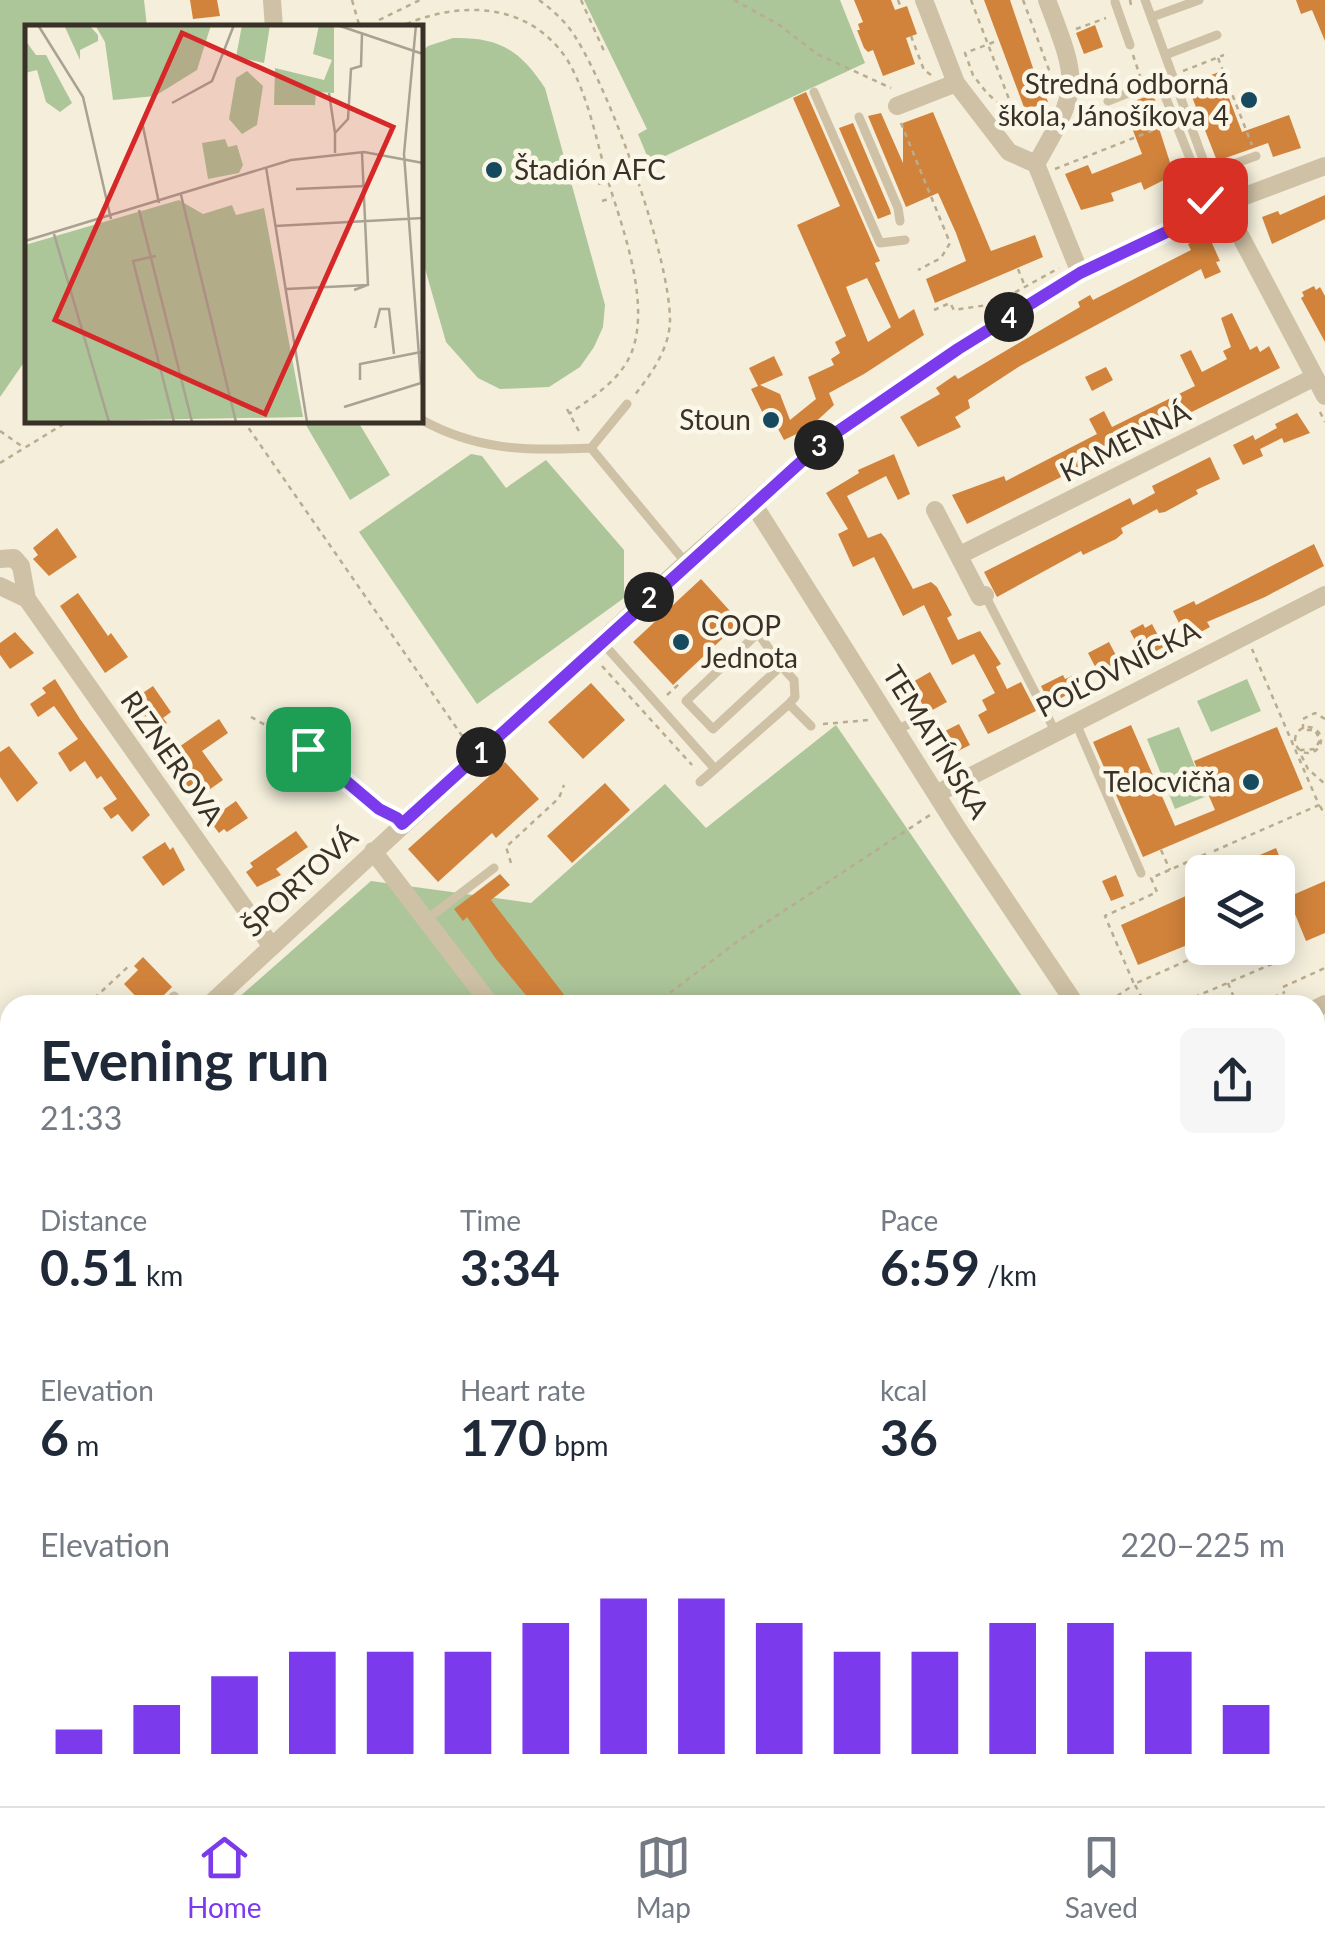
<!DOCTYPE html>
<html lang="en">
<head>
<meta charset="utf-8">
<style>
	:root { --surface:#fff; --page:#f6f6f7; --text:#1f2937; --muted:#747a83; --line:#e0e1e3; --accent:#7c3aed }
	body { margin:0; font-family:Lato,sans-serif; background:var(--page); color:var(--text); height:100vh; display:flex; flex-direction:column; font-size:38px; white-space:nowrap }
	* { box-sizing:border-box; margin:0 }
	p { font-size:32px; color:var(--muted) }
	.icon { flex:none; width:55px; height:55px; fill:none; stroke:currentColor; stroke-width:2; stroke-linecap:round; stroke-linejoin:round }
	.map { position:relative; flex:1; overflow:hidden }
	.panel { position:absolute; left:0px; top:995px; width:1325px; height:812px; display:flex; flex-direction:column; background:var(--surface); border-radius:30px 30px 0 0; box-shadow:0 5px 25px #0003 }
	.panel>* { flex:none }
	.fabs { position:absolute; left:1185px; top:855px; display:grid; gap:20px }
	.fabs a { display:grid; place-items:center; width:110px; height:110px; border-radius:15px; background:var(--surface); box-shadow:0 5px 25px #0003; font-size:50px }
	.pin { position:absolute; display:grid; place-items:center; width:85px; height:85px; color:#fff; margin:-42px; border-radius:20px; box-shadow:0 5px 15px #0006 }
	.km { position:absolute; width:50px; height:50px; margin:-25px; border-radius:50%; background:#222; color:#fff; font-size:28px; line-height:50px; text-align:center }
	.round { display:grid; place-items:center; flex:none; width:105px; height:105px; border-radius:15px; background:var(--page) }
	.headline { display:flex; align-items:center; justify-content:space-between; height:170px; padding:0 40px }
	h1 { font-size:55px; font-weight:700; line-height:75px }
	.stats { display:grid; grid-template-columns:repeat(3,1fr); gap:15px; height:170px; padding:10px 40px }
	.stats div { display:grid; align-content:center }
	.stats b { font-size:50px; font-weight:700 }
	.stats small { font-size:28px; font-weight:400 }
	.stats p { font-size:28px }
	.chart { height:280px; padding:20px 40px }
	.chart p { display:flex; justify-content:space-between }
	.chart svg { width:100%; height:180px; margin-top:10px; stroke:var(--accent); stroke-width:6 }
	.tabs { display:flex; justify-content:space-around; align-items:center; height:140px; border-top:2px solid var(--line); background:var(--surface); font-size:28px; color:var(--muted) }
	.tabs a { display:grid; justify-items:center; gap:5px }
	.tabs .selected { color:var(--accent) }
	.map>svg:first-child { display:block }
</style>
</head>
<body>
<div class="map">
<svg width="1325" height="1806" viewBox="0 0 1325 1806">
	<rect width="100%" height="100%" fill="#f4eedb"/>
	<path fill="#acc599" d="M0 0H144L147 27 28 28 27 358 0 397Z
		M584 0H840L865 63 650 163 638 134 647 129Z
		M453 38C499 37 520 50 545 88L605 305 603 327 594 347 580 367 549 387 500 389 478 378 446 342 420 251V53L428 46Z
		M303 420H357L390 475 350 500Z
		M471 454 482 456 506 488 546 460 624 550V598L477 704 359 532Z
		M1247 679 1261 711 1211 732 1197 701Z
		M836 725 1028 1005H230L371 881 531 903 665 784 706 828Z
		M1179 727 1207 796 1175 809 1147 739Z
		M10 1200V1798H1315V1422L1325 1437V1806H0V1209Z"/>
	<path fill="#d2833b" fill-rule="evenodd" d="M190 0H217L220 16 193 19Z
		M854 0H891L895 10 907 6 917 34 906 38 915 64 883 76 873 50 868 52 864 48 857 30H860L858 24 863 22Z
		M984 0H1010L1034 71 1036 70 1048 102 1025 110Z
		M1296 0H1325V41L1312 10 1301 14Z
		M1095 25 1103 47 1084 54 1076 33Z
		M1219 72 1242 132 1289 115 1301 148 1273 157 1268 143 1217 161 1187 84Z
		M806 92 880 261 875 263 899 319 914 309 924 335 864 374 829 393 834 405 809 428 784 440 776 425 770 428 751 389 758 386 749 368 774 356 783 375 760 385 780 394 790 420 816 399 808 377 834 365 831 359 840 353 835 342 846 336 797 225 840 206 793 98ZM867 278 891 327 868 342 846 287Z
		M1153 94 1163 123 1158 125 1174 175 1144 190 1141 182 1111 193 1114 201 1081 210 1065 174 1088 165 1092 174 1142 154 1129 120 1142 115 1137 100Z
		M933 112 991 251 1035 235 1043 257 935 303 926 279 966 261 956 233 938 193 906 207 868 116 881 113 903 163V123Z
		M853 123 890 210 891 214 878 219 839 128Z
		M1325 195V219L1272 244 1262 217 1278 211 1280 215Z
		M1203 238 1205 243 1211 241 1220 261 1216 262 1221 272 1205 279 1201 269 1020 366 968 400 970 408 955 417 961 427 918 447 900 417 940 394 936 388 955 375 958 379 1080 307 1078 302 1090 295 1093 300 1191 250 1188 244Z
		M1314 286 1316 290 1320 287 1325 296V342L1301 298 1304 296 1302 292Z
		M1232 313 1250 350 1257 346 1260 352 1269 346 1280 368 967 524 952 495 1004 476 1006 481 1097 434 1089 419 1104 411 1112 427 1195 386 1180 355 1191 350 1202 372 1227 359 1223 351 1231 347 1221 318Z
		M1106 367 1113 380 1092 391 1085 377Z
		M1297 413 1310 433 1284 443 1282 438 1260 449 1263 456 1243 465 1233 445 1253 435 1255 440 1277 428 1275 424Z
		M894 454 910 494 898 500 886 476 847 496 868 538 881 533 886 539 913 589 931 582 937 587 952 615 947 618 958 640 980 631 1001 664 996 667 1007 689 1021 682 1036 711 988 734 978 715 987 710 982 700 995 693 974 654 952 665 924 605 903 616 874 557 853 567 838 534 848 529 826 493 859 473 858 470Z
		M1210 457 1220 479 1196 490 1198 494 1165 512 1159 513 1157 509 1121 528 1123 533 1116 539 1083 555 1081 551 997 597 984 572 1130 498 1133 505 1155 493 1152 486Z
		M57 528 77 557 49 576 33 559 38 555 33 548Z
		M1314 544 1324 566 1265 597 1207 622 1210 627 1197 634 1195 630 1185 635 1173 611 1194 601 1196 605Z
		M701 579 740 622 673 685 633 642Z
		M78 593 108 636 111 633 128 657 105 673 60 606Z
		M1143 624 1145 628 1152 624 1164 647 1144 657 1130 631Z
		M15 632 34 653 10 669 0 655V643Z
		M1109 642 1122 667 1101 678 1088 653Z
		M930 672 947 702 927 713 911 683Z
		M1063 675 1065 679 1072 676 1078 689 1050 704 1041 686Z
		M55 679 80 719 150 815 132 832 118 814 111 819 103 808 117 799 101 776 97 779 85 761 70 772 58 753 78 739 54 706 38 717 30 704 46 693 42 688Z
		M591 683 625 720 583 759 548 722Z
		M153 686 171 712 163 718 167 723 153 733 131 701Z
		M219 719 228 733 202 751 223 780 196 799 166 756Z
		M959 724 970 745 954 753 943 732Z
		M1131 725 1175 826 1215 810 1194 761 1277 727 1303 789 1143 857 1093 742Z
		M9 746 38 783 17 802 0 777V752Z
		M505 762 539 799 496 838 492 833 438 882 408 849Z
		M605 783 630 810 572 863 547 836Z
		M236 801 248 818 227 832 224 829 219 833 209 820Z
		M296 831 308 847 276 869 281 875 257 887 246 872 253 867 250 863Z
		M165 842 170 850 173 847 185 870 163 886 142 857Z
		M1276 848 1292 888 1278 895V872H1220Z
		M500 874 510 885 491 900 572 1005H534L496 959 467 917 463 921 454 909Z
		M1116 875 1124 896 1111 901 1102 881Z
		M1325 881V933L1306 941 1288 897Z
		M1197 891 1202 903V939L1138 965 1121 925Z
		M143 957 172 987 154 1005H144L124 984 138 970 134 966Z"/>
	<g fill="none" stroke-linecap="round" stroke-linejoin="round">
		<path stroke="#baac8f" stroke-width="2.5" stroke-dasharray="5 5" stroke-linecap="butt" d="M352 0 360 28
			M539 0C554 11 567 23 576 38 611 94 670 256 670 321 669 350 651 374 634 396
			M581 0 604 51
			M734 0 778 24 817 54 891 88
			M898 0 901 8
			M971 0 1017 120
			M1023 0 1052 78
			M1130 0 1132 9
			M373 28 379 20 420 0
			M397 28C457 0 529 0 568 61 589 97 597 144 609 184 624 232 652 308 630 356 618 382 591 398 569 414
			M1076 29 1106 18
			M911 36 924 70 931 75
			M994 42 965 53 973 75 986 92 1023 126 1040 119
			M1133 55 1140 76
			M1218 58 1252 145
			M1183 71 1224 55
			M901 123 950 243 941 258 918 270
			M1055 169 1164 126
			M598 184 632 174
			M602 201 612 198
			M1018 269 1024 284
			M934 310 950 303 954 310 994 304 1059 268
			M567 409 581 435
			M1320 412 1325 422
			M243 420 467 743
			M0 431 23 447
			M0 463 70 420
			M602 666 692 765
			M667 695 679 684 677 681
			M251 717 308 749 379 809 389 814
			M1325 719 1315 713 1303 719V730H1315L1320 740 1315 749 1301 750 1300 753 1308 769 1325 784
			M823 724 869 720
			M1295 740a13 13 0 1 1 26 0a13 13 0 1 1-26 0Z
			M1320 806 1325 815
			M1161 850 1170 870
			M1214 851 1319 805 1252 649
			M1206 854 1151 878 1157 892 1105 916 1134 984 1216 948
			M511 863 506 847 559 798 564 785
			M1228 983 1237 1005
			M1135 985 1146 1005
			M1283 987 1325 968
			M1117 996 1132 986
			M1199 996 1203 1005
			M87 1005 130 965
			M654 1005 738 941 930 815
			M1176 1005 1272 964
			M1255 1005 1285 992
			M1315 1147 1325 1151
			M1317 1148 1325 1171
			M1316 1192 1325 1187
			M1315 1253 1318 1252
			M1315 1284 1325 1279"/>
		<path stroke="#cec1a5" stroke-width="9" d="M1145 0 1208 173 1256 156
			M1115 2 1130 45
			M1152 17 1199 0
			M1165 55 1217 35
			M814 92 880 243 905 240
			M1108 101 1159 81 1211 211
			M859 117 898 208 900 221
			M627 404 591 448 686 563
			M420 419C477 451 528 451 591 448
			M985 595 1055 731
			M601 641 715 769 789 704 795 697 794 680 781 666 713 729 686 701 758 633 781 666
			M789 704 811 726
			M1075 721 1141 873
			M896 731 914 721
			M700 782 715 769
			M426 920 494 868
			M165 1005 174 996 182 1005"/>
		<path stroke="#cec1a5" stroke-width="18" d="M272 0 274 28
			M924 0 956 83 1009 152 1036 164
			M1047 0C1079 84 1081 86 1036 164L1080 273
			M897 106 956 83
			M1224 205 1325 396
			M754 505 958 829 1076 1005
			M935 510 980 597 985 595
			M960 555 1315 377
			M0 559 14 558 21 566 27 599 272 947
			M0 586 27 599
			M936 794 1325 595
			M373 851 491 1005
			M209 1005 686 563 824 441 958 349 1080 273 1234 200 1325 166
			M1315 1009 1325 1004
			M0 1059 10 1072
			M0 1192 10 1184
			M1315 1365 1325 1380
			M0 1529 10 1521
			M0 1592 10 1604
			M174 1798 181 1806
			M654 1798 661 1806
			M787 1798 794 1806
			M1097 1798 1103 1806"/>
	</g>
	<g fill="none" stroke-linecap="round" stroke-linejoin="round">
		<defs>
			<path id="route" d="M308 749 379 809 397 818 402 824 824 441 958 349 1080 273 1211 211 1205 200"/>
		</defs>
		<use href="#route" stroke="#fff" stroke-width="20"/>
		<use href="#route" stroke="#7c3aed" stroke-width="12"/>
	</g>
	<g fill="#184a5f" stroke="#fbf7e8" stroke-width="4">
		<circle cx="1249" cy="100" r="10"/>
		<circle cx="494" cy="170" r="10"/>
		<circle cx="771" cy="420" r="10"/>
		<circle cx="681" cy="642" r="10"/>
		<circle cx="1251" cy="782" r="10"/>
	</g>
	<g text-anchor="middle" stroke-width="9" stroke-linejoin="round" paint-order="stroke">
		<g font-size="28" fill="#393127" stroke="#fbf7e8" text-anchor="end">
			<text x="1229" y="94">Stredná odborná<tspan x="1229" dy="32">škola, Jánošíkova 4</tspan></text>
			<text x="514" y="180" text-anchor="start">Štadión AFC</text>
			<text x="751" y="430">Stoun</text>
			<text x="701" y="636" text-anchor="start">COOP<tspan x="701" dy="32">Jednota</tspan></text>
			<text x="1231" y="792">Telocvičňa</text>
		</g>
		<g font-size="28" fill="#393127" stroke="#fbf7e8">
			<text transform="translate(1125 442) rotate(-27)" y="10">KAMENNÁ</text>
			<text transform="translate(1118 669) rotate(-27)" y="10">POĽOVNÍCKA</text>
			<text transform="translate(936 742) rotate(58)" y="10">TEMATÍNSKA</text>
			<text transform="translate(172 758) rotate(55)" y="10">RIZNEROVA</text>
			<text transform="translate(300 882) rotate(-43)" y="10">ŠPORTOVÁ</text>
		</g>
	</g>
	<g transform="translate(25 25)">
		<rect width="398" height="398" fill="#f4eedb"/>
		<path d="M39 0H64L73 10V16L55 25V35ZM70 0H186L172 45 130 71 88 75 80 17ZM217 0H245L239 38 211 32ZM294 0 309 2V68L291 67 290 80H249L250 43 299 55 307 35 288 29ZM0 15 11 30H21L47 78 35 87 21 77 12 45 0 48ZM222 46 238 61 232 100 217 109 204 94 211 53ZM200 114 203 122 212 120 218 140 214 148 183 154 177 118ZM154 175 178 189 207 180 211 190 239 183 278 392 0 397V220Z" fill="#acc599"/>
		<path fill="none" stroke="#a9a293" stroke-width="2.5" d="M13 0 58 72 86 194M312 0 398 29M391 0 379 129 396 358M304 68 310 108M147 78 187 56 209 0M119 106 117 97 134 178M310 128V108L323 94 326 44 336 41 337 9M241 142 282 397M271 164 340 161M156 170 211 397M114 185 167 397M250 201 398 193M29 209 84 397M0 216 266 135 339 127 398 138M131 231 108 236 149 397M261 264 343 260M329 265 343 260 337 128M350 303 355 284H364L369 329M335 355V339L396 327M319 382 396 358"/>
		<path fill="#d62828" fill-opacity="0.15" stroke="#d62828" stroke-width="5" d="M157 8 368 102 240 389 30 295Z"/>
		<rect width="398" height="398" fill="none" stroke="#393127" stroke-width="5"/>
	</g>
</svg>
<div class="fabs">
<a><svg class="icon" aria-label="layers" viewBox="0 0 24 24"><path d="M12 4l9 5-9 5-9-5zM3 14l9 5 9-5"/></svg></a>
</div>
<div class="pin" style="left:308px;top:749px;background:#1e9e55"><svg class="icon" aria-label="arrive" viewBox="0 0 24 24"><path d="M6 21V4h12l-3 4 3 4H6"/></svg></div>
<div class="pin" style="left:1205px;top:200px;background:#d93025"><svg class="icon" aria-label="check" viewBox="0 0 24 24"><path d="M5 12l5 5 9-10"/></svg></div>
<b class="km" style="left:481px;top:752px">1</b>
<b class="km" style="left:649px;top:597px">2</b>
<b class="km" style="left:819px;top:445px">3</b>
<b class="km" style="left:1009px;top:317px">4</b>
<section class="panel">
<div class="headline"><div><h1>Evening run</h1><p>21:33</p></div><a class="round"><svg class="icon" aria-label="share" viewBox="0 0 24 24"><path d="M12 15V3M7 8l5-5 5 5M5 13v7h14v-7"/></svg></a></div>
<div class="stats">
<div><p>Distance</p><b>0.51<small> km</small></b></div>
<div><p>Time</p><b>3:34</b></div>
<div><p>Pace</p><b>6:59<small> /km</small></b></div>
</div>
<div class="stats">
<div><p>Elevation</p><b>6<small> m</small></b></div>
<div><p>Heart rate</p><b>170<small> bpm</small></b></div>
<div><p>kcal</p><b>36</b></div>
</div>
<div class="chart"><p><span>Elevation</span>220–225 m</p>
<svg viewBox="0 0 160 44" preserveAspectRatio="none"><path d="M5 44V38M15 44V32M25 44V25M35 44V19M45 44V19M55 44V19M65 44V12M75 44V6M85 44V6M95 44V12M105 44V19M115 44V19M125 44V12M135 44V12M145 44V19M155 44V32"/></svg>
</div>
</section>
</div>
<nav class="tabs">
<a class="selected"><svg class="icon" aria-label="home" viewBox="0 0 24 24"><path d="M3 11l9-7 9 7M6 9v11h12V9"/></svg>Home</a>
<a><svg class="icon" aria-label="map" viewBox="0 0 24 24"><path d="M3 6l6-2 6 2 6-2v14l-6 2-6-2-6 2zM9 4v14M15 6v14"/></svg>Map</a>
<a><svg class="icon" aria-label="saved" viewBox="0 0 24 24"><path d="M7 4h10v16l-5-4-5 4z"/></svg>Saved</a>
</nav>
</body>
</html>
